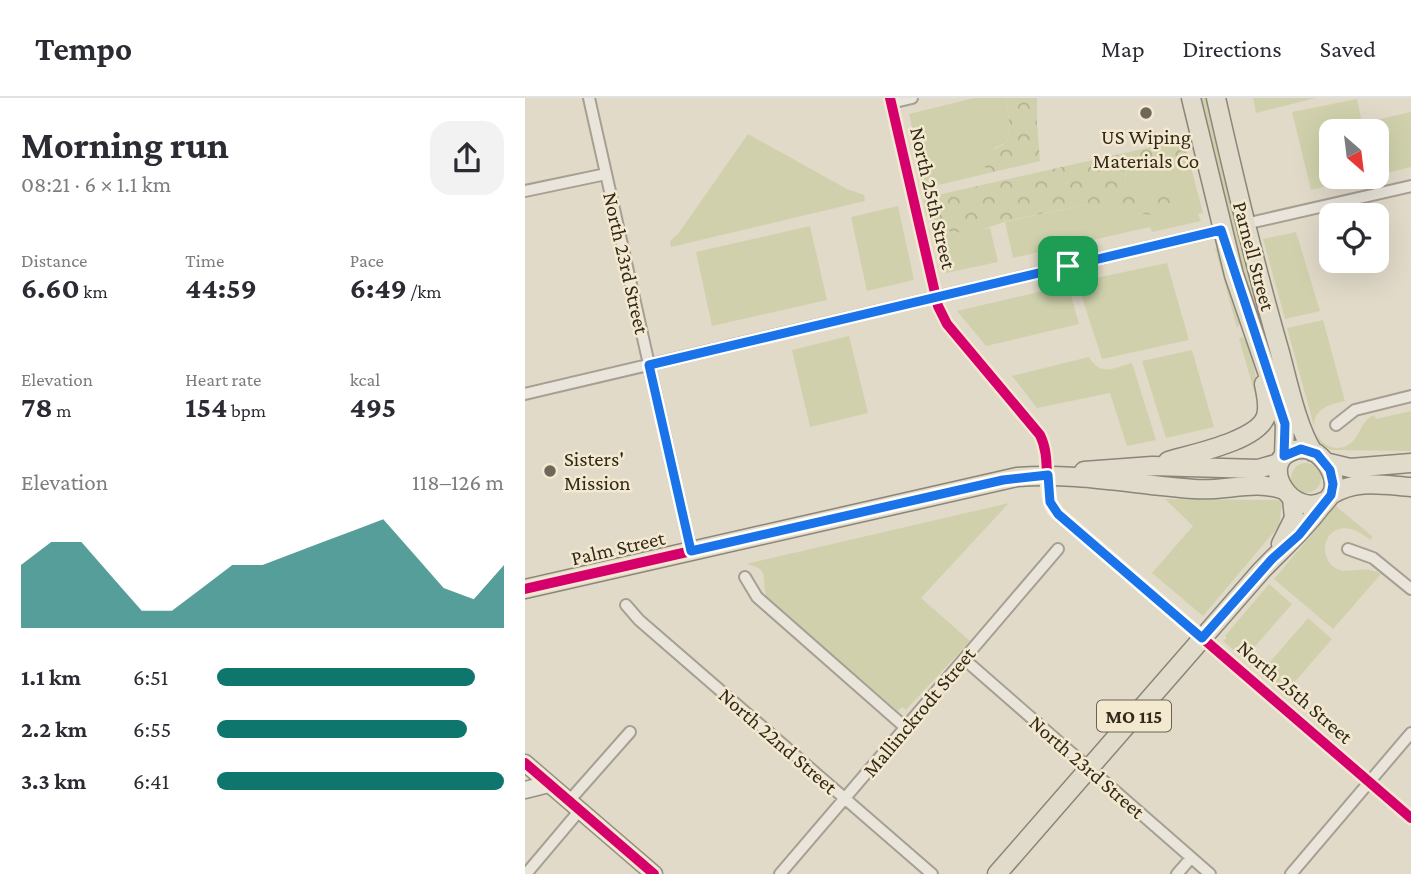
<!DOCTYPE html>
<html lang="en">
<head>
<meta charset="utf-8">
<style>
	:root { --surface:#fff; --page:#f2f2f3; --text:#2b2b33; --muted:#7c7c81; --line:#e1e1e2; --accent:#0f766e }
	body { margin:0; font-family:"Crimson Pro",serif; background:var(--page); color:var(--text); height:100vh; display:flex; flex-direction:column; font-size:26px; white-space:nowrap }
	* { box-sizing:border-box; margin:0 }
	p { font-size:23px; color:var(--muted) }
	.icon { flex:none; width:38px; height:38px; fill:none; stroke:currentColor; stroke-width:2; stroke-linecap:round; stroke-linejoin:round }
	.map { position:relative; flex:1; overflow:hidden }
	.drawer { display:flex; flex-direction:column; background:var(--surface); width:525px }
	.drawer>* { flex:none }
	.needle { width:46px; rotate:152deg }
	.controls { position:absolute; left:794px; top:21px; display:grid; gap:14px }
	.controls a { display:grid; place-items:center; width:70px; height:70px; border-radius:14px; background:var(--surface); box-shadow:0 7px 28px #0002; font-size:35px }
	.pin { position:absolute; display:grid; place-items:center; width:60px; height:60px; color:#fff; margin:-30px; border-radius:14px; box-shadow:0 4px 10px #0006 }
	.round { display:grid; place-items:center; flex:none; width:74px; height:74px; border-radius:21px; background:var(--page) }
	.summary { display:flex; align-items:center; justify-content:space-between; height:119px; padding:0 21px }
	h1 { font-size:38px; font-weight:700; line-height:52px }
	.figures { display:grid; grid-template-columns:repeat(3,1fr); gap:10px; height:119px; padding:7px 21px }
	.figures div { display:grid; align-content:center }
	.figures b { font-size:30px; font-weight:700 }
	.figures small { font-size:19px; font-weight:400 }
	.figures p { font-size:19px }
	.chart { height:196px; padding:14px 21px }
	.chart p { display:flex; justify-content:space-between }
	.chart svg { width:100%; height:126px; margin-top:7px; fill:var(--accent); opacity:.7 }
	ul { padding:0 21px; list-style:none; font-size:23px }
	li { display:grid; grid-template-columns:112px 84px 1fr; align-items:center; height:52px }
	li i { height:18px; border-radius:9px; background:var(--accent) }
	header { display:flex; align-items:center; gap:42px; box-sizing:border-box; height:98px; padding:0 35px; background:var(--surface); border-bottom:2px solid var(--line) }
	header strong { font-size:33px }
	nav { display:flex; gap:38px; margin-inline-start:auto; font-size:24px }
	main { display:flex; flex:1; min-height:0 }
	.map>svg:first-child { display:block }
</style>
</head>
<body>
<header>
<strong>Tempo</strong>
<nav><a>Map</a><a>Directions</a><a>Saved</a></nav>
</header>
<main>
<section class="drawer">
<div class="summary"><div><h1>Morning run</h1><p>08:21 · 6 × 1.1 km</p></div><a class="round"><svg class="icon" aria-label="share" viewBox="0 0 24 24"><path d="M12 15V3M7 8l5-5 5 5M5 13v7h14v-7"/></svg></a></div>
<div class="figures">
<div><p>Distance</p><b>6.60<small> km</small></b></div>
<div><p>Time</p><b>44:59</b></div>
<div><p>Pace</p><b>6:49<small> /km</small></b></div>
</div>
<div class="figures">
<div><p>Elevation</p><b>78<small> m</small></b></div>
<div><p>Heart rate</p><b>154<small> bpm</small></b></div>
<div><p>kcal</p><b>495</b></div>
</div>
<div class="chart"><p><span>Elevation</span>118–126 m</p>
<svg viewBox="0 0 160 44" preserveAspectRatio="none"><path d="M0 44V22L10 14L20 14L30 26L40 38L50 38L60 30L70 22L80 22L90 18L100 14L110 10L120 6L130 18L140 30L150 34L160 22V44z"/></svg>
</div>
<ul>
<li><b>1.1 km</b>6:51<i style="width:90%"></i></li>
<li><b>2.2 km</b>6:55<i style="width:87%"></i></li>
<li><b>3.3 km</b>6:41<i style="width:100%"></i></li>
</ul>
</section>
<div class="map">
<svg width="886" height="776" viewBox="0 0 886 776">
	<defs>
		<pattern id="forest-crowns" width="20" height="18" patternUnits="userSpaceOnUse" patternTransform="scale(1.75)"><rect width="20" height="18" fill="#d0d1ac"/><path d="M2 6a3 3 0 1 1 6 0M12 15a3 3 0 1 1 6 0" fill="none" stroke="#b3b393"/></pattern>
	</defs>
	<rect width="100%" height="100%" fill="#e1dac9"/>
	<path fill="#d0d1ac" d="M449 0H481L485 30 482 44 470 50 460 69 464 75 401 90 384 16Z
		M672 0H685L748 254 758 307 708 148Z
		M728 0H791L731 15Z
		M832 1 837 25 886 14V69L852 77V33H807V79H845L786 92 767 14Z
		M223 36 322 91 339 97 340 103 146 149 145 143 153 136Z
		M660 47 678 115 673 116 676 123 627 134 625 129 488 160 480 124 563 106H584L617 116 600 84 601 73 638 58 654 60 661 54Z
		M373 108 389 182 342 193 326 119Z
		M410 127C430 135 444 135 465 130L473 164 421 175Z
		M285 128 302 202 187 228 171 154Z
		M771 134 795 213 760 221 738 141Z
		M690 150 695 153 717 224 712 230Z
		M642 165 664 242 577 261 552 184Z
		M543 187 554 226 461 248 432 213Z
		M798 222 820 303C812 305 801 307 795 313 778 329 801 358 821 348 836 342 833 324 849 317L851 321 886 313V353L806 352 794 346 762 230Z
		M324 238 343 315 285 329 267 252Z
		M718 239C729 247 733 291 732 304L714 240Z
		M667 252 689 329 641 340 617 263Z
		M564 259C576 279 588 270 607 265L631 342 602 348 585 295 512 310 487 278Z
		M766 380a15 15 0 1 1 30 0a15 15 0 1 1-30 0Z
		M640 401 753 402 757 405 754 428 678 518 627 475 668 428Z
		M484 405 396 500 445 543 381 612 377 609 373 613 242 500C235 481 247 471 221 466Z
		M811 408 848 439 845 442C808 410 787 452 809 469 822 479 837 465 856 476L808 531 749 481Z
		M744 486 767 506 719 561 698 543 702 540 700 538Z
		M783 520 807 541 762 593 738 572Z"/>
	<path fill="url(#forest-crowns)" d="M481 0H512V25L515 63 464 75 460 69 459 58 482 44 485 30Z
		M657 42 660 47 661 54 654 60C634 58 618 64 601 73L600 84 606 93 651 99V103L645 109 630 117 616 116 584 106H563L482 123 447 135 427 134 408 127 401 117 399 100Z"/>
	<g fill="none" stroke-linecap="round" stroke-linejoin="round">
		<defs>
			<path id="street" d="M64 0 166 453
				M365 0 413 208 422 226 515 337C527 361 517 388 528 411L886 720
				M366 5 387 0
				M0 93 81 76
				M720 126 886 88
				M0 296 696 132
				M811 327 830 312 886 298
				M823 451 848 460 886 491
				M220 479 232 499 381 630
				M101 507 114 522 407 776
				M439 561 685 776
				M44 703 105 634
				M1 776 55 712
				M255 776 533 451
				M652 776 666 760
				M766 776 886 635"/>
			<path id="secondary" d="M0 665 129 776
				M0 692 24 686"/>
			<path id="primary" d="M666 0 709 177 760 326 759 358
				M691 0C710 84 730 168 754 251 763 283 771 326 788 354
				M643 363C666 356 733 343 741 318 744 308 741 296 739 286
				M800 364 825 370 886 365
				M559 373 627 368 733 371 754 365
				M806 397C831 381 858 387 886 389
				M756 446 769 420 767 400
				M0 491 492 379C551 374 610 387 669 391 700 394 729 381 759 392
				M472 776 736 473C756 452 777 434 795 410 799 405 806 399 808 393 812 379 802 363 791 355 784 350 773 350 765 354 735 367 766 421 800 403"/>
		</defs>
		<use href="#street" stroke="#a69f93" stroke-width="14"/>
		<use href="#secondary" stroke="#968f83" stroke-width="19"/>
		<use href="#primary" stroke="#8b857a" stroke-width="21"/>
		<use href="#street" stroke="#eae5db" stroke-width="10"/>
		<use href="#secondary" stroke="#eae5db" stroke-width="16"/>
		<use href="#primary" stroke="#e1dbcc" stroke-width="18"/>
		<defs>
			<path id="cycleway" d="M365 0 413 208 422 226 515 337C527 361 517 388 528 411L886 720
				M0 491 478 382 523 377
				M0 665 129 776"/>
		</defs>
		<use href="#cycleway" stroke="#f3e9cf" stroke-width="15"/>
		<use href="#cycleway" stroke="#d6006c" stroke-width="10"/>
	</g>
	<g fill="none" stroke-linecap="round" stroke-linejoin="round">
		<defs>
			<path id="route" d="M696 132 760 326 759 358 776 351 792 356 805 372 808 386 806 397 774 437 747 461 677 540 533 416 525 404 523 377 478 382 166 453 124 267Z"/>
		</defs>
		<use href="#route" stroke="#fff" stroke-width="14"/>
		<use href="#route" stroke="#1a73e8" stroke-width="9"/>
	</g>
	<g fill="#706659" stroke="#f3e9cf" stroke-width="2.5">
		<circle cx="621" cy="15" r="7"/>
		<circle cx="25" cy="373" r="7"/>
	</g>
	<g text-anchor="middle" stroke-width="5" stroke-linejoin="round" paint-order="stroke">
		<rect fill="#f3e9cf" stroke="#6d6252" stroke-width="2" x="572" y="602.5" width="74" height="31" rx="5"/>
		<g font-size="19" font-weight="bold" fill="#33281c">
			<text x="609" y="625">MO 115</text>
		</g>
		<g font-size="21" fill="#33281c" stroke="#f3e9cf">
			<text x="621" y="46">US Wiping<tspan x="621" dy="24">Materials Co</tspan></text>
			<text x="39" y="368" text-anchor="start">Sisters'<tspan x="39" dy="24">Mission</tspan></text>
		</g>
		<g font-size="21" fill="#33281c" stroke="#f3e9cf">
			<text transform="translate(408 100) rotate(77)" y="7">North 25th Street</text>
			<text transform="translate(729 158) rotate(75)" y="7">Parnell Street</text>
			<text transform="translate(101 165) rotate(77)" y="7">North 23rd Street</text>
			<text transform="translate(93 450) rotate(-13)" y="7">Palm Street</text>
			<text transform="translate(770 594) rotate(41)" y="7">North 25th Street</text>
			<text transform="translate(394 614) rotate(-50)" y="7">Mallinckrodt Street</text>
			<text transform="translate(253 643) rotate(41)" y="7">North 22nd Street</text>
			<text transform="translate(562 669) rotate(41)" y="7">North 23rd Street</text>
		</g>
	</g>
</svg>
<div class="controls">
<a><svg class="needle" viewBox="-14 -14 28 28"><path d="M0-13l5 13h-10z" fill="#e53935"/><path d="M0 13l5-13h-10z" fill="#7c7c81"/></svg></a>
<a><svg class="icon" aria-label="locate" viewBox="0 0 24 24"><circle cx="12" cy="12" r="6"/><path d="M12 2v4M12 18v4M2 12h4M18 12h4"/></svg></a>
</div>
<div class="pin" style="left:543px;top:168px;background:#1e9e55"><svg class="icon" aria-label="arrive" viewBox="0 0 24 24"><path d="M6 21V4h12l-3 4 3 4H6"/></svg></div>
</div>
</main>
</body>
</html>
